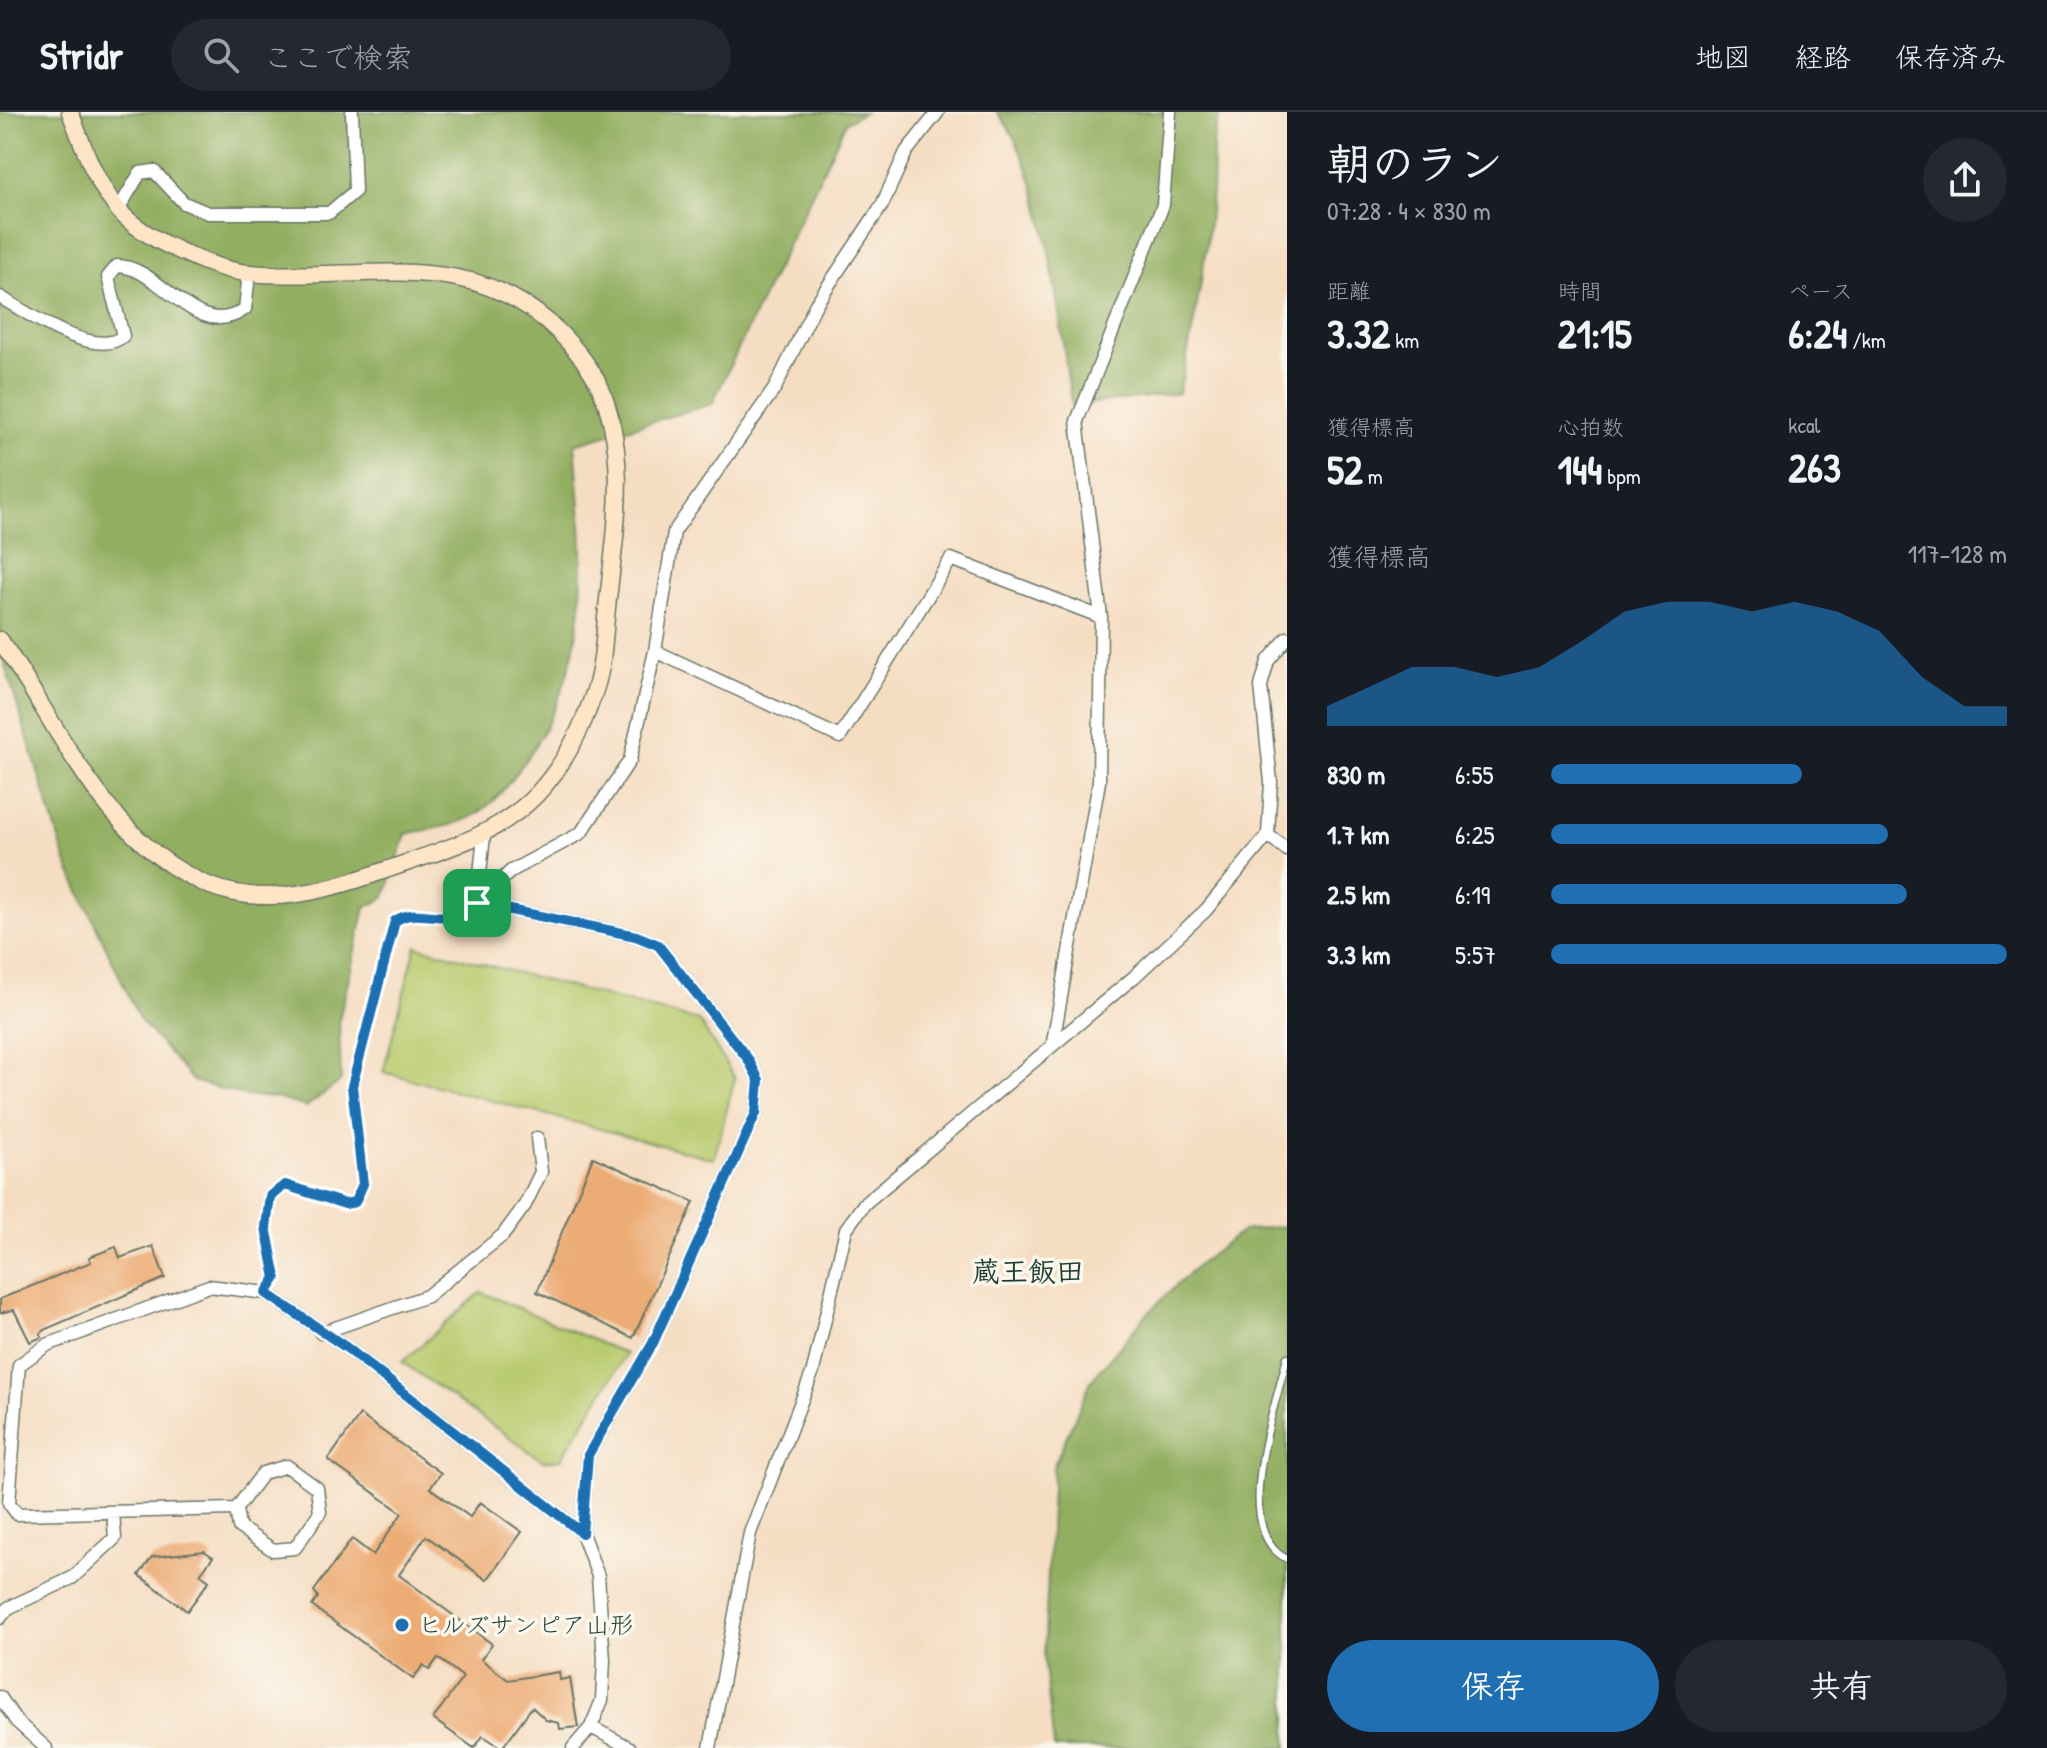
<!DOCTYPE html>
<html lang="ja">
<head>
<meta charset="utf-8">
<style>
	:root { --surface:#171b24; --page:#242831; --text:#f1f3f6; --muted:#9ea1a6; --line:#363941; --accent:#1f6fb2 }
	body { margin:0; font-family:"Patrick Hand","Klee One",sans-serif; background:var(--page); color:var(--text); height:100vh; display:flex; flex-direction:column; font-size:30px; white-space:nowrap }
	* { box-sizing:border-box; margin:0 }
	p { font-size:26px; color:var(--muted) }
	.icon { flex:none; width:44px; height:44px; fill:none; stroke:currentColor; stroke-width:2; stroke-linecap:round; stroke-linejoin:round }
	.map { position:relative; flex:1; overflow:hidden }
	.sheet { display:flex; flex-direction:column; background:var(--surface); width:760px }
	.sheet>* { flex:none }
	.pin { position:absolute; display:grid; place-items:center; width:68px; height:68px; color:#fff; margin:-34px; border-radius:16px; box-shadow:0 4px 12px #0006 }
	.round { display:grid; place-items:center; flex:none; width:84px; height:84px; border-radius:42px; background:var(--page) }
	.headline { display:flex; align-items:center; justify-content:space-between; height:136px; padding:0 40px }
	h1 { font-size:44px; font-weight:700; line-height:60px }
	.stats { display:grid; grid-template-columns:repeat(3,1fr); gap:12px; height:136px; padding:8px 40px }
	.stats div { display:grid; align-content:center }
	.stats b { font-size:40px; font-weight:700 }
	.stats small { font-size:22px; font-weight:400 }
	.stats p { font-size:22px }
	.chart { height:224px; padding:16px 40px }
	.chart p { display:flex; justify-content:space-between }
	.chart svg { width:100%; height:144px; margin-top:8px; fill:var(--accent); opacity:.7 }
	.button { display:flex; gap:16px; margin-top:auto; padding:16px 40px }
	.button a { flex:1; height:92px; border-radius:48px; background:var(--accent); color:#fff; font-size:32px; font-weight:700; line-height:92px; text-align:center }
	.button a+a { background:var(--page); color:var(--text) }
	ul { padding:0 40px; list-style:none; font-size:26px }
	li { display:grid; grid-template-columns:128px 96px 1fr; align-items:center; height:60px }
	li i { height:20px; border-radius:10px; background:var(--accent) }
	header { display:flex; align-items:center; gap:48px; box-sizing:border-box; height:112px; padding:0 40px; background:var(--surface); border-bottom:2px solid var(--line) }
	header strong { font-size:38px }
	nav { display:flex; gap:44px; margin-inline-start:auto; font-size:28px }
	.search { width:560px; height:72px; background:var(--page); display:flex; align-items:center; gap:20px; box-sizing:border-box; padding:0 28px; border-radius:44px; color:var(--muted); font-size:30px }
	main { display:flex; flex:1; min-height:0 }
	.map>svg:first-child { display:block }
</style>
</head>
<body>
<header>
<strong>Stridr</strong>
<div class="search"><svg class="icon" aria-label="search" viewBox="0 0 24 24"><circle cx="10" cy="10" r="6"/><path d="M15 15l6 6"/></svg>ここで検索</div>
<nav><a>地図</a><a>経路</a><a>保存済み</a></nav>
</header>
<main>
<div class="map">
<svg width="1287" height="1636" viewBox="0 0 1287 1636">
	<rect width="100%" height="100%" fill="#fbf7ec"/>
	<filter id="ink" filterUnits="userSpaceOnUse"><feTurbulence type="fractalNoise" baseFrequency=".0125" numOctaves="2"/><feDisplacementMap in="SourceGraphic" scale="16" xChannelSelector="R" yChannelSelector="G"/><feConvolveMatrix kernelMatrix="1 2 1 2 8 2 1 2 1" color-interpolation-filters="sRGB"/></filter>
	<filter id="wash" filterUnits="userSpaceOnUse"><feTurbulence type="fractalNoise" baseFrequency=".006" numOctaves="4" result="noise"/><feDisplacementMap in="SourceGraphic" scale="32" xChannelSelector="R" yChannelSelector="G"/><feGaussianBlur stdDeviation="1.8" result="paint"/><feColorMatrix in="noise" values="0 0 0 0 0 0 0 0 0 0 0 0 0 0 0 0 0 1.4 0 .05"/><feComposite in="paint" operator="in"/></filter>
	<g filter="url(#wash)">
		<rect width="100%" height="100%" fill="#f5ddc2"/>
		<path fill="#b8ca6d" stroke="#6c8450" stroke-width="2" d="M416 834 699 909 735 966 714 1047 383 960Z
			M481 1180 626 1242 561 1347 543 1349 402 1250Z"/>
		<path fill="#92ae60" stroke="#58764a" stroke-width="2" d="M0 0H864L846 10 712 292 575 332C585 448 595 549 525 649 511 669 494 693 471 705 453 715 426 717 406 722L385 785 365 796 339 908 341 969 306 995 276 986 246 984 193 969 140 908 66 750 0 537Z
			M997 0H1221C1209 27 1214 50 1212 79 1207 147 1194 215 1179 281L1072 294C1059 214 1049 61 997 0Z
			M1283 1114 1287 1119V1636H1054L1044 1545 1053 1355 1091 1269 1146 1203 1192 1158 1242 1119Z"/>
		<g id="blocks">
			<path fill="#ecac75" d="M593 1045 694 1090 633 1226 537 1180Z
				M153 1134 165 1166 46 1217 40 1222 42 1225 30 1230 14 1198 0 1201V1187L91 1150 89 1145 116 1135 120 1146Z
				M360 1303 441 1361 430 1376 470 1405 480 1390 522 1420 487 1468 426 1424 399 1463 492 1532 481 1547 508 1568 559 1560 560 1568 570 1566 578 1615 560 1617 559 1611 546 1608 532 1595 502 1636 483 1624 474 1636 433 1607 463 1565 438 1546 429 1558 423 1553 413 1567 312 1494 318 1485 314 1479 352 1427 373 1443 402 1401 328 1348Z
				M204 1439 213 1445 200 1462 209 1469 187 1499 139 1463 152 1445Z"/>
		</g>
	</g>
	<g filter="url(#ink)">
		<use href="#blocks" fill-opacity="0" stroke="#6a7566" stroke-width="2"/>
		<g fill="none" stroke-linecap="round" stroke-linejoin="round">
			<defs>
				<path id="lane" d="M266 1181 276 1166 266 1115 270 1084 285 1073 345 1092 355 1090 363 1072 352 974 395 809C423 791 444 820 477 791
					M1287 1245C1276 1295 1229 1418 1287 1447"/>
				<path id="street" d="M118 98 140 61 154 59 184 91 208 101H329L355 79 352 0
					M0 185C27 201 96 248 123 224L108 165 117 154C161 154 197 232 245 197L248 171 245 161
					M655 539 840 625 951 447 1101 505
					M1268 723 1287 738
					M477 791 636 824 658 833 748 947 759 968 756 1001 653 1231 588 1343 582 1421 598 1464 604 1548 602 1588 591 1615 573 1636
					M477 791 511 759 581 721 630 648 655 539 674 420 775 276 816 192 882 93 906 40 938 0
					M477 791 484 723
					M1053 930 1099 670 1101 505 1077 309 1163 93 1170 0
					M321 1221 427 1184 503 1123 525 1093 541 1060 537 1026
					M287 1354 317 1376 320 1400 295 1436 273 1438 239 1415 236 1397 263 1361Z
					M236 1397 17 1402 9 1391 19 1253 47 1233 209 1174 266 1181 347 1236 582 1421
					M0 1506 8 1496 72 1466 115 1426 113 1400
					M0 1585 16 1609 46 1636
					M591 1615 630 1636
					M710 1636 750 1421 813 1259 846 1117 864 1092 1134 865 1206 798 1268 723 1271 670 1261 574 1268 549 1287 526"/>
				<path id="secondary" d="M0 528C60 614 105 731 208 773 265 796 326 779 380 760 436 740 495 726 537 682 565 652 584 613 596 575 604 550 604 521 607 496 615 422 631 338 597 269 588 252 573 234 559 220 469 131 360 171 249 161 221 159 190 144 165 132 148 123 128 111 116 95 94 67 83 33 70 0"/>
			</defs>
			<use href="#lane" stroke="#6a7566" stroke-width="9"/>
			<use href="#street" stroke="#6a7566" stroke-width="15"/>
			<use href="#secondary" stroke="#6a7566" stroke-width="19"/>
			<use href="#lane" stroke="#fff" stroke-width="6"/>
			<use href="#street" stroke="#fff" stroke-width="12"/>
			<use href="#secondary" stroke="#fde5c5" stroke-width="16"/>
		</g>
	</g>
	<g fill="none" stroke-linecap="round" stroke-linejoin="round" filter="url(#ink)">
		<defs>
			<path id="route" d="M477 791 636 824 658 833 748 947 759 968 756 1001 653 1231 588 1343 582 1421 347 1236 266 1181 276 1166 266 1115 270 1084 285 1073 345 1092 355 1090 363 1072 352 974 395 809C423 791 444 820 477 791Z"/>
		</defs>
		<use href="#route" stroke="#fff" stroke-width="16"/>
		<use href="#route" stroke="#1f6fb2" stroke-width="10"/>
	</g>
	<circle fill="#1f6fb2" stroke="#fbf7ec" stroke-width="3" cx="402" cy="1513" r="8"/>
	<g text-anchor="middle" stroke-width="7" stroke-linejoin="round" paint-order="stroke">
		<g font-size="24" fill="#1f3d34" stroke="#fbf7ec" text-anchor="start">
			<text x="418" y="1521">ヒルズサンピア山形</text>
		</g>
		<g font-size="28" font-weight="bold" fill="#1f3d34" stroke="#fbf7ec">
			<text x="1028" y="1169">蔵王飯田</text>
		</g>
	</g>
</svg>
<div class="pin" style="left:477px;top:791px;background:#1e9e55"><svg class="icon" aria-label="arrive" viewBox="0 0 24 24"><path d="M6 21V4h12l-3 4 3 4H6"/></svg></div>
</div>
<section class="sheet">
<div class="headline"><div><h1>朝のラン</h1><p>07:28 · 4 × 830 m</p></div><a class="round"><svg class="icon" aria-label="share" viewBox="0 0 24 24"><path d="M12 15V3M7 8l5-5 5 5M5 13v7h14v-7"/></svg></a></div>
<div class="stats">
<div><p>距離</p><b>3.32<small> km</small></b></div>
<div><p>時間</p><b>21:15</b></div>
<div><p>ペース</p><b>6:24<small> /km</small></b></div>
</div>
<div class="stats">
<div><p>獲得標高</p><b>52<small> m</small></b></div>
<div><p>心拍数</p><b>144<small> bpm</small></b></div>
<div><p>kcal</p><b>263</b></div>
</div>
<div class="chart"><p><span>獲得標高</span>117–128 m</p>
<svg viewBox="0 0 160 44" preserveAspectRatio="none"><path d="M0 44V38L10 32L20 26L30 26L40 29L50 26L60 18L70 9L80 6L90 6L100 9L110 6L120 9L130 15L140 29L150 38L160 38V44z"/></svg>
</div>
<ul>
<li><b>830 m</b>6:55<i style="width:55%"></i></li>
<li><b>1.7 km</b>6:25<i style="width:74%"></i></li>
<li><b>2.5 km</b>6:19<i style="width:78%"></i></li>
<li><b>3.3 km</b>5:57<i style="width:100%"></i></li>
</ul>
<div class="button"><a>保存</a><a>共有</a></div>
</section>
</main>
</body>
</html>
